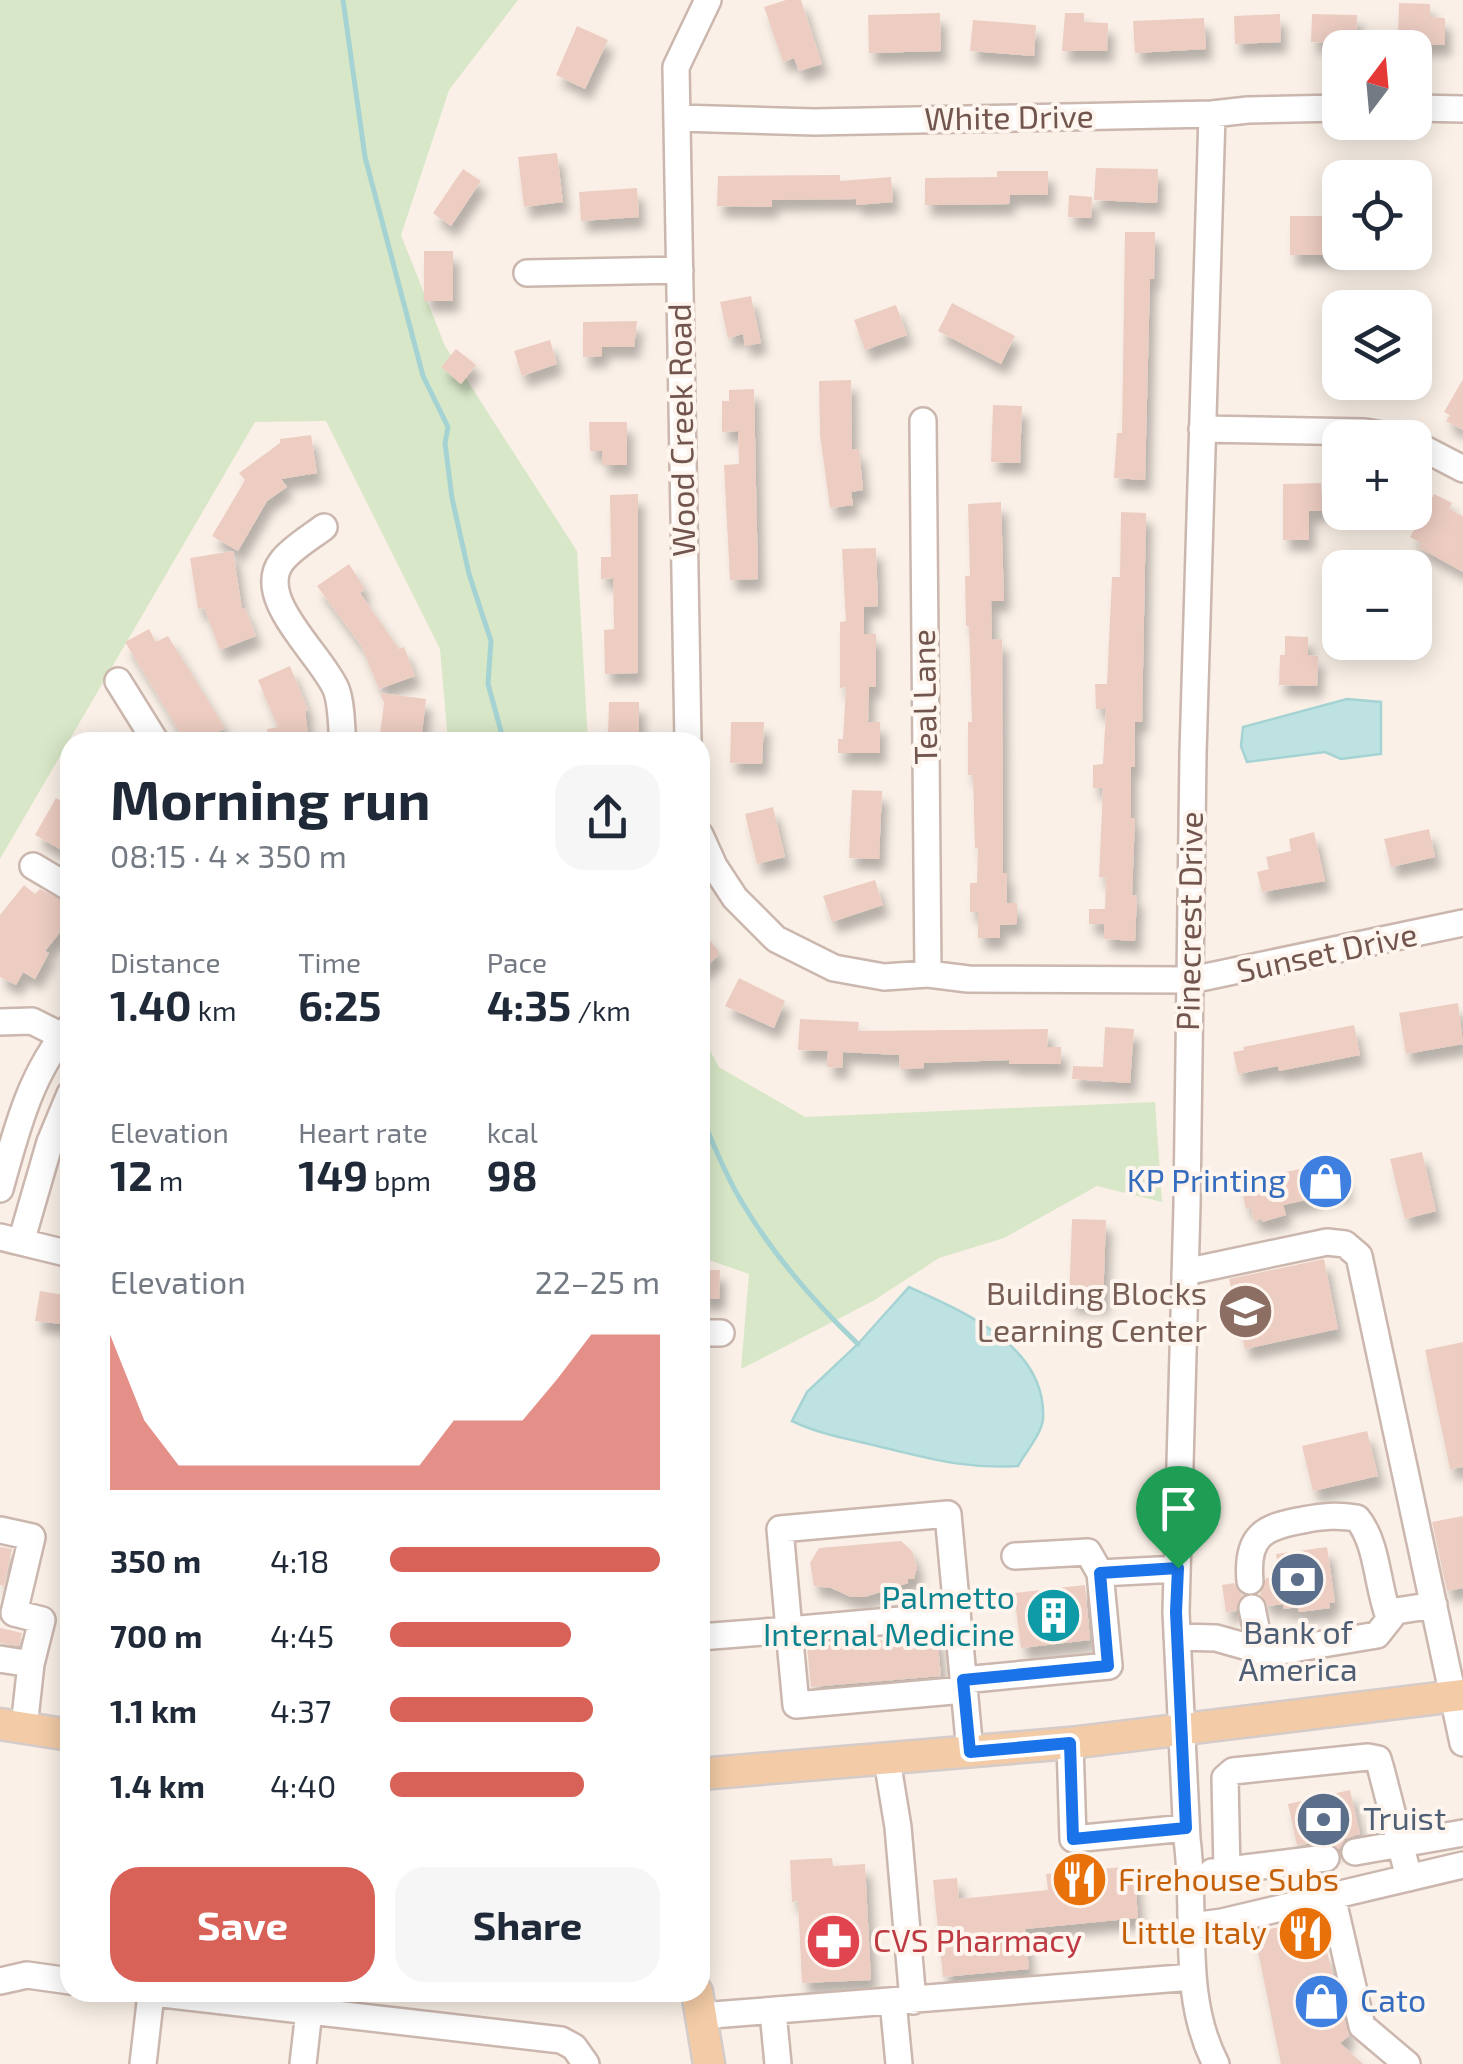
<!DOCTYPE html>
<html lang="en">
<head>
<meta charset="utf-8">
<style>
	:root { --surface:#fff; --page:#f6f6f7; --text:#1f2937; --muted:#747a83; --accent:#d96258 }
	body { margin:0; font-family:"Exo 2",sans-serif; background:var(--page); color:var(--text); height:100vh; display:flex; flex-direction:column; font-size:38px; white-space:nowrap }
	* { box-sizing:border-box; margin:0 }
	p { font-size:32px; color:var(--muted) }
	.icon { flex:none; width:55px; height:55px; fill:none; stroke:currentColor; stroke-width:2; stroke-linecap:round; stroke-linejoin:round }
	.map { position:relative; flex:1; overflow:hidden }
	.side { position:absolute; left:60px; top:732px; width:650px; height:1270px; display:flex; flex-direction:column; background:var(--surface); border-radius:30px; box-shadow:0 5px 25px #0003 }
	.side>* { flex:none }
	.needle { width:65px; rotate:16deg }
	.fabs { position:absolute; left:1322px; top:30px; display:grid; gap:20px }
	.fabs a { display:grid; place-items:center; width:110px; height:110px; border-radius:20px; background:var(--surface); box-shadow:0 5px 25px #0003; font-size:50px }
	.pin { position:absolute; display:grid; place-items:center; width:85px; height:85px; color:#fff; margin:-102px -42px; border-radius:50% 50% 50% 0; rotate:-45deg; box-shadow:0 0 10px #0007 }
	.pin .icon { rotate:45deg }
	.round { display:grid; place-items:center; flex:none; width:105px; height:105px; border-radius:30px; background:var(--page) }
	.headline { display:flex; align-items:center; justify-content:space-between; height:170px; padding:0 50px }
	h1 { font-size:55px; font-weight:700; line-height:75px }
	.stats { display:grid; grid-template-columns:repeat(3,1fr); gap:15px; height:170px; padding:10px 50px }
	.stats div { display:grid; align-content:center }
	.stats b { font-size:42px; font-weight:700 }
	.stats small { font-size:28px; font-weight:400 }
	.stats p { font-size:28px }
	.chart { height:280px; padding:20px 50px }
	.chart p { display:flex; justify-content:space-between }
	.chart svg { width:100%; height:180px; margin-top:10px; fill:var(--accent); opacity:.7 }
	.action { display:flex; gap:20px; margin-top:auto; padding:20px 50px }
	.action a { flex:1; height:115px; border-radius:30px; background:var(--accent); color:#fff; font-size:40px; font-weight:700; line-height:115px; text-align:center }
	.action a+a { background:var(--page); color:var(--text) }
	ul { padding:0 50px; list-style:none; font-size:32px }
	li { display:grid; grid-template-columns:160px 120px 1fr; align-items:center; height:75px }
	li i { height:25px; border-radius:12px; background:var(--accent) }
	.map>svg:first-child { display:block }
</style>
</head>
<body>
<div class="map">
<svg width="1463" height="2064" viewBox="0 0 1463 2064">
	<defs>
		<filter id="shadow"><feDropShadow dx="6" dy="11" stdDeviation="5" flood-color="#0004"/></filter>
	</defs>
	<rect width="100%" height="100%" fill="#faf0e7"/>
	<path fill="#d8e7c7" d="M0 0H518L449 90 401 235 445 346 577 551 588 742H448L440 649 326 421 255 422 0 859Z
		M700 1033 719 1067 805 1117 1155 1102 1162 1202 1097 1186 1004 1238 939 1258 873 1301 741 1369 749 1274 700 1257Z"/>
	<path fill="#bee2e2" stroke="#a5d3d3" stroke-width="2.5" d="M1347 699 1381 702V754L1341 759 1325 752 1247 762 1241 746 1243 727Z
		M909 1287C964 1312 1047 1346 1043 1419 1042 1433 1025 1453 1018 1466 964 1469 932 1459 881 1447 850 1439 821 1435 792 1421L807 1392 858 1344Z"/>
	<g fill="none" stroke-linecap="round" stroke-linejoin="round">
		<path stroke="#a5d3d3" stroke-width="5" d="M343 0 365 157 423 376 448 427 445 443 452 498 469 574 491 641 488 684 504 742
			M700 1114C713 1142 724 1172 740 1199 772 1254 812 1300 858 1344"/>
	</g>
	<path fill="#edcdc2" filter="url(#shadow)" d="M786 0H801L822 64 799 71 794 58 783 62 764 7Z
		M1399 3 1430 4V17L1445 18V45L1398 44Z
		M940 13 941 51 869 53 868 15Z
		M1065 13H1084V22L1108 23 1107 51H1062Z
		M1280 14 1281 42 1235 44 1234 16Z
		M1312 14 1357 15 1356 43 1311 42Z
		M1204 18 1206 49 1135 53 1133 21Z
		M973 20 1036 25 1034 56 970 51Z
		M577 26 608 40 585 89 556 75Z
		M557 153 563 202 524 207 518 157Z
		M1096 168 1158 169 1157 203 1094 200Z
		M463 169 481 181 451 226 433 213Z
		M997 171H1048V195H1010L1009 204 925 205V178L997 177Z
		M840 175V181L891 177 893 202 856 205V199L772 200V207L717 206 718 176Z
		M637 188 639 217 581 221 579 192Z
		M1069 195 1092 197 1091 218 1068 217Z
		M1290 216H1340V255H1290Z
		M1125 232H1155L1154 279H1150L1145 480 1114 478 1117 433H1122Z
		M424 251H453V301H424Z
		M751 296 761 343 745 346 743 334 728 338 720 302Z
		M952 303 1015 336 1001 364 938 331Z
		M896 305 907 335 865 350 854 320Z
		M637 321 634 347H602V356L583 357V322Z
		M550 340 557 364 522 376 514 351Z
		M456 349 476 365 461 384 441 367Z
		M1463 379V430L1446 421 1450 415 1444 412Z
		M851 380 852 450 859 449 863 490 851 492 853 505 830 508 820 435 819 381Z
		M754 389 758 579 730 580 724 465 739 464 738 431 722 432V401H729V390Z
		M993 405 1022 406 1020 463 991 462Z
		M589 422H627V465H602V451H590Z
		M311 435 317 473 281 479 287 487 267 501 238 551 212 536 245 480 239 473 280 443V439Z
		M1321 483 1322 511H1309V540H1283V484Z
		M638 494V673L605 674 604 630 614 629 613 578 601 579V557H611L610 495Z
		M1434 494 1452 503 1449 509 1463 516V572L1418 547 1421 543 1410 537Z
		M1001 502 1004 601H991L992 640 1002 639 1003 873H1007V903H1017V924L1000 925V938H978V912H970V883H977L978 848H975L973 775H968V722H972L969 626H966L965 576H970L968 504Z
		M1121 512 1146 513 1142 722H1135V767H1131V818H1135L1132 895 1137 896 1135 941 1104 939V924H1089V909H1105L1106 878 1099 877 1103 788H1093V765L1103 764 1106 709H1096L1095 684H1107L1112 577H1120Z
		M876 548 878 606 864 607V634H876V687H869L868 722H880V753H838V739H843L846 687 840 688V622L846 621 842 549Z
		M233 551 242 609 245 608 256 636 220 650 204 608 198 609 190 558Z
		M349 564 365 589 360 593 399 649 404 647 415 676 379 689 362 647 317 586Z
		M149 629 156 642 168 636 225 728 202 742 194 731 183 737 125 642Z
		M1285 636 1308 637V655L1318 656 1317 686 1279 685 1280 655H1285Z
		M290 666 308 710 305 711 309 742H269L267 729 278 727 258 680Z
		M380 693 426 699 421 742H379L384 703Z
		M609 702H639V734H608Z
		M731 722H764L762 764 730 763Z
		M852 790 882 791 879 859 849 858Z
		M56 798 70 806V855L35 835Z
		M773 807 785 857 757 864 745 814Z
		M1429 829 1435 857 1391 867 1384 839Z
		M1314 832 1325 881 1262 892 1257 872 1269 869 1266 857 1291 851 1289 839Z
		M875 880 883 905 832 922 823 896Z
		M24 885 35 894 40 889 70 904V920L45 951 49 953 35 979 23 972 16 985 0 977V915Z
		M700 930 718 950V956L700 972Z
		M739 978 785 1001 774 1028 725 1006Z
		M1458 1003 1463 1044 1406 1054 1399 1013Z
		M800 1019 859 1022 858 1031 1048 1029 1047 1047H1061V1064H1009V1060L924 1063V1068L900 1069 899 1055 843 1052 842 1068 827 1067 828 1051 798 1050Z
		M1354 1025 1360 1055 1279 1071 1278 1066 1238 1074 1233 1052 1244 1050 1243 1047Z
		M1105 1027 1134 1029 1130 1083 1072 1079 1073 1066 1103 1067Z
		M1422 1152 1436 1211 1405 1219 1390 1159Z
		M1340 1161 1347 1191 1283 1205 1286 1215 1262 1222V1219L1254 1221 1251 1207 1246 1209 1240 1181Z
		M1072 1219 1106 1220 1103 1304 1069 1303Z
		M1324 1259 1338 1329 1245 1349 1229 1279Z
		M700 1270H720L719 1299H700Z
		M40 1291 70 1296V1325L35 1321Z
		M1463 1342V1467L1450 1469 1425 1350Z
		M1367 1431 1378 1476 1313 1491 1302 1446Z
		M1463 1516V1588L1447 1591 1432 1522Z
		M901 1541 912 1551 917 1567 914 1579H908V1583L865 1597H851L831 1588 814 1586 810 1563 819 1548Z
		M0 1547 12 1549 4 1586 0 1585Z
		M1327 1547 1335 1602 1329 1603 1330 1608 1299 1612 1298 1607 1284 1609 1283 1604 1268 1606 1260 1594 1266 1578 1279 1576 1276 1554Z
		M1234 1583 1242 1595 1236 1611 1226 1612 1222 1585Z
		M1085 1585 1090 1640 1021 1648 1014 1593Z
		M0 1628 22 1633 19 1646 0 1643Z
		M937 1635 941 1676 811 1687 807 1647Z
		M1350 1790 1360 1834 1345 1839 1339 1849 1325 1842 1297 1845 1288 1804Z
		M832 1858 833 1866 865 1864 871 1980 802 1983 798 1901 792 1902 790 1860Z
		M1134 1866 1138 1918 1025 1929 1029 1969 943 1977 933 1880 957 1878 959 1899 1048 1890 1046 1874Z
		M1310 1921 1317 1954 1327 1952 1349 2036 1340 2043 1363 2064H1281L1254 1932Z"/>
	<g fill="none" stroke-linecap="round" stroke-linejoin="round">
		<defs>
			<path id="minor" d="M1415 108 1463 109
				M1212 114 1193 753 1187 1205 1176 1612 1187 1839C1197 1914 1180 1995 1216 2064
				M678 118 814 122 1212 114 1248 110 1340 108
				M527 273 680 270
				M923 421 928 974
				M1202 429 1365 432 1399 438
				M1415 444 1463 469
				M324 527C311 537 292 548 282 561 253 598 321 654 336 689 342 704 341 725 343 742
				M118 681 156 742
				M688 742 676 67 708 0
				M700 835 714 866 735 898 776 939 834 968 884 977 928 974 968 979 1191 980 1463 923
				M33 866 70 888
				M0 1022 32 1021 62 1036
				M0 1189C16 1132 30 1073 70 1027
				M0 1237 70 1254
				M21 1242 50 1142 70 1094
				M1185 1272 1327 1242 1345 1244 1359 1256 1463 1743
				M700 1333H721
				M0 1530 32 1537 14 1613 42 1620 31 1664
				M1015 1556 1088 1552 1100 1573
				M1250 1581C1246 1536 1263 1527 1303 1520 1323 1516 1337 1515 1357 1518 1378 1543 1377 1587 1389 1617
				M1252 1608 1261 1652
				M957 1615 789 1630 796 1705 964 1690
				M700 1637 789 1630 780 1529 948 1514 970 1752
				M1177 1637 1216 1638 1269 1653 1377 1635 1396 1611 1434 1605
				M0 1659 31 1664 24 1727
				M963 1680 1109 1666 1100 1573 1177 1569
				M1070 1743 1073 1839 1186 1828
				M887 1760 898 1827 913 2001
				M1355 1852 1463 1833
				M1227 1871 1225 1778 1233 1771 1368 1757 1378 1759 1381 1769 1409 1878
				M1212 1872 1326 1858
				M1332 1896 1362 2026 1407 2064
				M1192 1926 1222 1922 1463 1865
				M0 1981 27 1975 70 1981
				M145 1992 561 2040 574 2047 586 2064
				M893 2001 899 2064
				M773 2012 778 2064
				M700 2016 1193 1977
				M143 2064 151 1994
				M303 2064 309 2011"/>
			<path id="major" d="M0 1724 70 1735
				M700 1774 1070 1743 1463 1695
				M697 1992 709 2064"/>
		</defs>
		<use href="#minor" stroke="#cbb7ae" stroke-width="30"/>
		<use href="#major" stroke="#d5ccca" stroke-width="35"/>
		<use href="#minor" stroke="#fff" stroke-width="25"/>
		<use href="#major" stroke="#f3cba6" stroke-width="30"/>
	</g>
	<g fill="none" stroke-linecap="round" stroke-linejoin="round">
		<defs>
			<path id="route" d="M1178 1568 1176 1612 1186 1828 1073 1839 1070 1743 970 1752 963 1680 1108 1666 1100 1573Z"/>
		</defs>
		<use href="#route" stroke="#fff" stroke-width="20"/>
		<use href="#route" stroke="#1a73e8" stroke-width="12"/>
	</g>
	<defs>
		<symbol id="shop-disc" viewBox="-11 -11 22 22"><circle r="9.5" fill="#3f7fe0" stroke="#fdf5ee"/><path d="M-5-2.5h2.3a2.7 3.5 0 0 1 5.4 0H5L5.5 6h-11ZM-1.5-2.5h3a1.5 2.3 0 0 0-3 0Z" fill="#fff"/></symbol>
		<symbol id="school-disc" viewBox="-11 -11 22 22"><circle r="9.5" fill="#8d6e63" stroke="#fdf5ee"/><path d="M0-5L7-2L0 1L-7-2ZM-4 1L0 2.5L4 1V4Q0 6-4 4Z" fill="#fff"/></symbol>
		<symbol id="bank-disc" viewBox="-11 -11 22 22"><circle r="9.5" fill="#5c6f8a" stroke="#fdf5ee"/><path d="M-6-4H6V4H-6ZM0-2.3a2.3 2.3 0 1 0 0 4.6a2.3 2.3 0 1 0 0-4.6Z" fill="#fff"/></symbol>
		<symbol id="building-disc" viewBox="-11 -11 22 22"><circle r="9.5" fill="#0f9aa8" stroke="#fdf5ee"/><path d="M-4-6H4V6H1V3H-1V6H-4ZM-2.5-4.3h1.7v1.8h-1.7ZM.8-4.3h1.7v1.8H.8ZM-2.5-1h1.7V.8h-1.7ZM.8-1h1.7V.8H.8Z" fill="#fff"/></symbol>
		<symbol id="restaurant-disc" viewBox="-11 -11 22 22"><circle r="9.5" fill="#e8710a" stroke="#fdf5ee"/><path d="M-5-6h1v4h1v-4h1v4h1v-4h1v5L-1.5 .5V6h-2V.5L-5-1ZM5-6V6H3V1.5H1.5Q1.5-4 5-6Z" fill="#fff"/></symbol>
		<symbol id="pharmacy-disc" viewBox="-11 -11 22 22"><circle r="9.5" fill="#e0444e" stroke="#fdf5ee"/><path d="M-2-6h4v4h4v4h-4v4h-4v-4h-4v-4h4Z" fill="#fff"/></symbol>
	</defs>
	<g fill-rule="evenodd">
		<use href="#shop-disc" x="1294" y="1150" width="63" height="63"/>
		<use href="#school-disc" x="1214" y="1280" width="63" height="63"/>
		<use href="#bank-disc" x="1266" y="1548" width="63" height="63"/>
		<use href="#building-disc" x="1022" y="1584" width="63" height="63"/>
		<use href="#bank-disc" x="1292" y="1788" width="63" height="63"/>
		<use href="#restaurant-disc" x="1048" y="1848" width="63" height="63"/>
		<use href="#restaurant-disc" x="1274" y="1902" width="63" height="63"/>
		<use href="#pharmacy-disc" x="802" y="1910" width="63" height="63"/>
		<use href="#shop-disc" x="1290" y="1970" width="63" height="63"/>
	</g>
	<g text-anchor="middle" stroke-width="8" stroke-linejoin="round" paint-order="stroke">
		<g font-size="32" fill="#72564e" stroke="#fdf5ee">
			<text transform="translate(1009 118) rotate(-1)" y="11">White Drive</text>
			<text transform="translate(682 430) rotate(-91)" y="11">Wood Creek Road</text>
			<text transform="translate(925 697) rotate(-91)" y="11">Teal Lane</text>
			<text transform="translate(1190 921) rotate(-89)" y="11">Pinecrest Drive</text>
			<text transform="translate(1327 953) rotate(-12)" y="11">Sunset Drive</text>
		</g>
		<g font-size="32" fill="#366cbe" stroke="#fdf5ee" text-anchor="end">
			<text x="1286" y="1192">KP Printing</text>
			<text x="1360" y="2012" text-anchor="start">Cato</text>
		</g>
		<g font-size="32" fill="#785e54" stroke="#fdf5ee" text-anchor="end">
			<text x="1207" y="1305">Building Blocks<tspan x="1207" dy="37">Learning Center</tspan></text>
		</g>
		<g font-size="32" fill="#0d838f" stroke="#fdf5ee" text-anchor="end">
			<text x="1015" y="1609">Palmetto<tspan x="1015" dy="37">Internal Medicine</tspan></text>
		</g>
		<g font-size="32" fill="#4e5e75" stroke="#fdf5ee">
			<text x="1298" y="1644">Bank of<tspan x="1298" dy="37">America</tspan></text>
			<text x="1363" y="1830" text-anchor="start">Truist</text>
		</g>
		<g font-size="32" fill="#c56008" stroke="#fdf5ee" text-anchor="start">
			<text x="1118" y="1891">Firehouse Subs</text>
			<text x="1267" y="1944" text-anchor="end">Little Italy</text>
		</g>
		<g font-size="32" fill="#be3a42" stroke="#fdf5ee" text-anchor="start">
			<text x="873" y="1952">CVS Pharmacy</text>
		</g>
	</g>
</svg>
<div class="fabs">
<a><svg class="needle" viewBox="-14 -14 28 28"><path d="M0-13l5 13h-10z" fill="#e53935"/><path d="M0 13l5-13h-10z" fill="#747a83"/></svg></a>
<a><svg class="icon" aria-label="locate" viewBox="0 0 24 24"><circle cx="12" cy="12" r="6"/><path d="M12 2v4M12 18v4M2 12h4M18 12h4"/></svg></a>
<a><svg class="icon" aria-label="layers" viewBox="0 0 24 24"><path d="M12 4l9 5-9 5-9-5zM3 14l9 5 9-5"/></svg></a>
<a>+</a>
<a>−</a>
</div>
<div class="pin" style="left:1178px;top:1568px;background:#1e9e55"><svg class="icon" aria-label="arrive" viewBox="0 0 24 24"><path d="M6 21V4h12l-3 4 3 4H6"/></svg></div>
<section class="side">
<div class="headline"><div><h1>Morning run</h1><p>08:15 · 4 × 350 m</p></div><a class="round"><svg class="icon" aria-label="share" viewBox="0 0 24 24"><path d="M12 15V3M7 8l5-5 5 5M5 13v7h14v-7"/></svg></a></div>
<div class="stats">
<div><p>Distance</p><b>1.40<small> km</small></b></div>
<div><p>Time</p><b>6:25</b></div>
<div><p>Pace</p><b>4:35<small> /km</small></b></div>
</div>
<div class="stats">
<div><p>Elevation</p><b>12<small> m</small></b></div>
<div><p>Heart rate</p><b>149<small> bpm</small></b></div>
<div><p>kcal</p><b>98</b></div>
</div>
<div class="chart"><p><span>Elevation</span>22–25 m</p>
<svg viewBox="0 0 160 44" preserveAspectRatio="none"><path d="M0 44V6L10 27L20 38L30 38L40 38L50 38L60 38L70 38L80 38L90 38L100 27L110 27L120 27L130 17L140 6L150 6L160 6V44z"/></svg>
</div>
<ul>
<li><b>350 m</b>4:18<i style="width:100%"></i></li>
<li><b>700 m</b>4:45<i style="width:67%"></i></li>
<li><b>1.1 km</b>4:37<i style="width:75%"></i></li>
<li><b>1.4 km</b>4:40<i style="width:72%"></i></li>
</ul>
<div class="action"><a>Save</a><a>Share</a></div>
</section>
</div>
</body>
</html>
